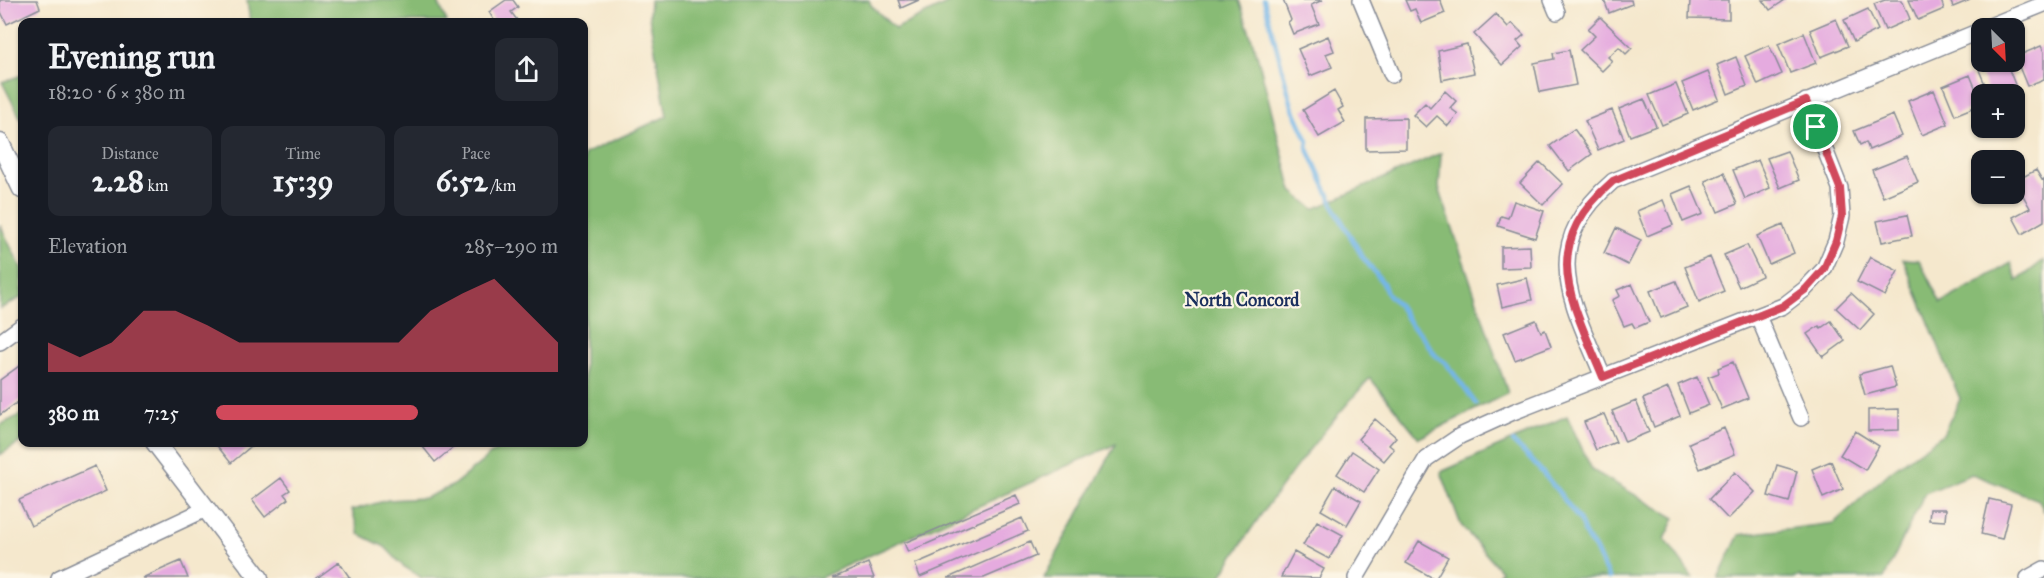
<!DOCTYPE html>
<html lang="en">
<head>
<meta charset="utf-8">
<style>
	:root { --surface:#171b24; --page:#242831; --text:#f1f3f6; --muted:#9ea1a6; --accent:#d1495b }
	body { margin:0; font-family:"IM FELL Great Primer",serif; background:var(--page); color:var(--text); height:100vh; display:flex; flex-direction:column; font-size:22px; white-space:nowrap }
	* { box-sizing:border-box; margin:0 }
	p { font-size:20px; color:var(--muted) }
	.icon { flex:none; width:33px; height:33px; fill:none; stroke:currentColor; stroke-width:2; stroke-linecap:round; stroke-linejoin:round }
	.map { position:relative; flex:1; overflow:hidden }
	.side { position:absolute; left:18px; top:18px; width:570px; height:429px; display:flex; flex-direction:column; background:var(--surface); border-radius:12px; box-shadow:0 2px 4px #0004 }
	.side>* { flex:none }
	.needle { width:39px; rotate:156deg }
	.tools { position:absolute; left:1971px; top:18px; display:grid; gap:12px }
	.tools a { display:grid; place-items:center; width:54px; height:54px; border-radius:12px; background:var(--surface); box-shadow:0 2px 4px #0004; font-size:30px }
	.pin { position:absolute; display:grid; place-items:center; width:51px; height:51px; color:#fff; margin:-26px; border:3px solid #fff; border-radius:50%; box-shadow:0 2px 6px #0007 }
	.round { display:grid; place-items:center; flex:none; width:63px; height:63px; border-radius:12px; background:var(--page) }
	.overview { display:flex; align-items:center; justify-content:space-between; height:102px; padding:0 30px }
	h1 { font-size:33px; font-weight:700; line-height:45px }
	.figures { display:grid; grid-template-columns:repeat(3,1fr); gap:9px; height:102px; padding:6px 30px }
	.figures div { display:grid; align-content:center; border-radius:12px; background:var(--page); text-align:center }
	.figures b { font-size:30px; font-weight:700 }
	.figures small { font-size:16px; font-weight:400 }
	.figures p { font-size:16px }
	.chart { height:168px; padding:12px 30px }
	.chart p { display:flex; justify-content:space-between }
	.chart svg { width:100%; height:108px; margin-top:6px; fill:var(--accent); opacity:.7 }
	ul { padding:0 30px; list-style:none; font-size:20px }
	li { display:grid; grid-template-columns:96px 72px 1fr; align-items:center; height:45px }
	li i { height:15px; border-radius:8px; background:var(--accent) }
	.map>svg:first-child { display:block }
</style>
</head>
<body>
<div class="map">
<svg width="2044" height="578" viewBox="0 0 2044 578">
	<rect width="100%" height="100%" fill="#fcf5e5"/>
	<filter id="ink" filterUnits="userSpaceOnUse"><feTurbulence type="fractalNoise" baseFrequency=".0167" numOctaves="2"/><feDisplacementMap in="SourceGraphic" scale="12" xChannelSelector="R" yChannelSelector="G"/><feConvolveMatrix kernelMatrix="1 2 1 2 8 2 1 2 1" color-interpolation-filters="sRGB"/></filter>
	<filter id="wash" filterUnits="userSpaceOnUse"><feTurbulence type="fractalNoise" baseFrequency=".008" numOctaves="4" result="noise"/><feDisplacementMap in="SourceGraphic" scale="24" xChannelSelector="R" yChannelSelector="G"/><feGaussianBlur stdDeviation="1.35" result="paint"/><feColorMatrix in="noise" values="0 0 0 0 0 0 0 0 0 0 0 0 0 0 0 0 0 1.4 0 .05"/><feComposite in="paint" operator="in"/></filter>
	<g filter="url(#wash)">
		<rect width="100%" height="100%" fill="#f5e8cd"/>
		<path fill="#88bb74" stroke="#527569" stroke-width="1.5" d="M247 0H437L447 22H250Z
			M650 0H869L871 5 895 29 954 0H1239L1258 58 1292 191 1314 209 1441 153 1439 188 1508 393 1419 438 1370 378C1314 440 1263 507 1220 578H1044L1116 444 820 578H422L403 566 385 547 359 534 352 510 388 500 425 498 452 486 505 443 584 442V154L667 116 649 16Z
			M22 75V121L2 82Z
			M0 225 22 269V297L0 309Z
			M1903 259 1919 260 1941 303 2011 263 2017 281 2044 260V512L2039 500 1972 474 1925 493 1884 578H1802L1800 576 1796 578H1718L1739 535 1834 523 1891 471 1943 434 1960 399Z
			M22 414V441L0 455V425Z
			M1567 416 1592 470 1675 518 1665 539 1693 578H1497L1501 571 1461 525 1441 472Z"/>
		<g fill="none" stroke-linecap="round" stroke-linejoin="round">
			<path stroke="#73b6e9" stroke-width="4.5" d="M1264 0 1292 106 1308 141 1307 147 1337 213 1362 256 1383 283 1387 293 1399 306 1411 325 1420 333 1436 356 1446 363 1476 404
				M1513 442C1539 466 1559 491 1579 520 1583 526 1584 535 1589 541 1591 544 1593 545 1595 548 1600 558 1603 568 1609 578"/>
		</g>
		<g id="blocks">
			<path fill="#e5abdf" d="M0 0H37L40 8 7 24 0 10Z
				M506 0H513L518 7 511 12 517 20 513 22H499L498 20 495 22 489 12Z
				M898 0H919L901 8Z
				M1283 0H1323L1311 5 1319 24 1293 34 1288 22 1291 20Z
				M1405 0H1440L1445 13 1421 23 1415 9 1410 11Z
				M1604 0H1631L1632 4 1609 13Z
				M1690 0H1729V19L1689 18Z
				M1763 0H1785L1770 10Z
				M1885 0H1902L1910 19 1885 30 1874 4Z
				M1909 0H1941L1944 9 1918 20Z
				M1950 0H1970L1953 7Z
				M1868 9 1878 30 1854 42 1844 20Z
				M1496 14 1508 27 1512 23 1524 35 1517 41 1522 47 1502 65 1474 34Z
				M1600 17 1632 48 1626 54 1619 47 1608 57 1612 61 1602 71 1580 50 1595 36 1588 29Z
				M1836 19 1848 46 1821 57 1810 30Z
				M1804 33 1816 63 1790 73 1778 44Z
				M1328 36 1334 51 1326 54 1332 67 1310 76 1298 49Z
				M1467 44 1474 73 1442 80 1438 51Z
				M1769 45 1782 74 1758 85 1745 56Z
				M2041 46 2044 52V79L2027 86 2015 57Z
				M1569 50 1576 85 1540 92 1534 63 1554 59 1553 53Z
				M1736 57 1747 86 1728 94 1717 65Z
				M2000 62H2006L2016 87 1999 94H1989L1979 70Z
				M1708 72 1719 99 1693 110 1682 83Z
				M1970 75 1982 104 1955 115 1943 86Z
				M1676 84 1688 114 1662 125 1649 95Z
				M1934 90 1948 124 1922 135 1908 101Z
				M1334 91 1343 107 1338 110 1345 122 1319 137 1303 110Z
				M1445 91 1456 101 1450 108 1458 114 1448 126 1437 116 1426 127 1413 115 1425 103 1430 108Z
				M1644 99 1656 126 1630 136 1619 109Z
				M1612 110 1624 139 1598 150 1585 121Z
				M1893 115 1902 136 1869 150 1866 142 1860 145 1854 131Z
				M1406 118V149L1366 150V119Z
				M1574 129 1592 154 1569 171 1550 146Z
				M1787 151 1799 180 1780 188 1767 158Z
				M1907 156 1918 182 1883 197 1872 170Z
				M1758 160 1770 188 1745 199 1733 170Z
				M1540 162 1563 184 1543 205 1520 183Z
				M2036 170 2042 180 2044 179V221L2022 234 2013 217 2030 208 2015 181Z
				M1724 173 1737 204 1718 212 1705 181Z
				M1691 186 1703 214 1683 222 1672 194Z
				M1663 200 1673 225 1647 236 1637 211Z
				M1514 201 1544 211 1535 238 1498 226 1501 216 1508 218Z
				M1907 215 1912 236 1882 242 1877 221Z
				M1783 225 1794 253 1769 264 1757 236Z
				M1616 228 1641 240 1628 265 1604 253Z
				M1747 245 1762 276 1739 287 1724 255Z
				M1530 246 1531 267 1501 268V247Z
				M1710 257 1724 291 1699 302 1685 267Z
				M1870 257 1898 271 1885 296 1857 282Z
				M1527 278 1532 300 1502 307 1497 285Z
				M1676 281 1687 307 1661 318 1650 291Z
				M1632 284 1649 322 1635 328 1632 323 1624 326 1612 300 1620 296 1617 290Z
				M1851 293 1874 314 1860 330 1836 308Z
				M1536 320 1541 332 1545 330 1551 346 1515 360 1504 333Z
				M1831 321 1845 341 1823 357 1807 334 1819 326 1821 328Z
				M1733 362 1748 398 1722 409 1708 377 1719 373 1718 368Z
				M22 364V399L0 415V380Z
				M1890 366 1896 387 1865 395 1859 374Z
				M1697 377 1709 405 1689 413 1678 385Z
				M1668 388 1680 416 1654 427 1643 399Z
				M1636 401 1649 432 1625 442 1612 411Z
				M1899 409V430L1868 431V410Z
				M1604 414 1616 442 1596 450 1584 422Z
				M1375 419 1396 437 1389 445 1394 449 1384 461 1358 439Z
				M1724 428 1735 454 1700 469 1689 443Z
				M1855 431 1879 446 1865 470 1840 455Z
				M214 442H256L231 463Z
				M419 442H460L435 462Z
				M1352 451 1379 469 1364 492 1337 474Z
				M1831 461 1843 489 1823 498 1812 469Z
				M1777 465 1797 471 1789 502 1768 496Z
				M95 466 106 491 31 526 19 500Z
				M1735 472 1755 492 1728 519 1709 499Z
				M281 478 290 490 284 494 288 499 265 517 252 500Z
				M1335 486 1361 501 1347 525 1321 510Z
				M1016 495 1020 504 908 552 904 543Z
				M1989 499 2011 504 2002 539 1981 534Z
				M1930 509H1946L1945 521 1929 520Z
				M1022 518 1028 531 920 577 915 564Z
				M1317 521 1343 535 1329 559 1303 545Z
				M1419 541 1448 557 1436 578H1433L1406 563Z
				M1030 542 1036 556 984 578H948Z
				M1294 552 1324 569 1319 578 1281 577Z
				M181 561 188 578H142Z
				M339 562 350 578H317Z
				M868 563 874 578H833Z"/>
		</g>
	</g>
	<g filter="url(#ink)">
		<use href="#blocks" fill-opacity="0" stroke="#888c96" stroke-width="1.5"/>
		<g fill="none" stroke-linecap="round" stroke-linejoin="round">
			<defs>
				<path id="minor" d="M1361 0 1392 75
					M1552 0 1557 12
					M1985 28 2044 4
					M1758 316 1801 418
					M0 342 22 326
					M1603 377C1571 299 1537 247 1613 181L1982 30
					M59 578 206 509
					M1356 578 1426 459 1460 436 1513 412 1783 306 1805 289 1824 269 1836 241 1842 216 1840 188 1806 101
					M2028 578 2044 569"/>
				<path id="tertiary" d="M0 143 22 189
					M155 442 259 578"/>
			</defs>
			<use href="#minor" stroke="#888c96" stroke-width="18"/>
			<use href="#tertiary" stroke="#888c96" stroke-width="21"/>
			<use href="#minor" stroke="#fff" stroke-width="15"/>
			<use href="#tertiary" stroke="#fff" stroke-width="18"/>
		</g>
	</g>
	<g fill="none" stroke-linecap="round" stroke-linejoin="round" filter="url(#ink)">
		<defs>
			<path id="route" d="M1806 101 1840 188 1842 216 1836 241 1824 269 1806 289 1783 306 1603 377C1571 299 1537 247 1613 181Z"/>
		</defs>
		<use href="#route" stroke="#fff" stroke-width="12"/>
		<use href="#route" stroke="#d1495b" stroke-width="8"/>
	</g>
	<g text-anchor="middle" stroke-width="4.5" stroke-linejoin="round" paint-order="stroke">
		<g font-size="18" font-weight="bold" fill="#1b2f5e" stroke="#fcf5e5">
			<text x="1242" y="306">North Concord</text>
		</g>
	</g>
</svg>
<div class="tools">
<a><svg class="needle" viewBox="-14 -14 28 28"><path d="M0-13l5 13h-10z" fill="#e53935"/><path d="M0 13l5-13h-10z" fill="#9ea1a6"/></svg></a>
<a>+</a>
<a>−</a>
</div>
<div class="pin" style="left:1816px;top:127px;background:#1e9e55"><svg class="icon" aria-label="arrive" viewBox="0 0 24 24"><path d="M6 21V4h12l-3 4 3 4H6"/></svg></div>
<section class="side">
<div class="overview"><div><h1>Evening run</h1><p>18:20 · 6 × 380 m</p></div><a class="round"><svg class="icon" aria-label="share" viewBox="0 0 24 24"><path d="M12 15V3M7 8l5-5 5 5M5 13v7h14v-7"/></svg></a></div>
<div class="figures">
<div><p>Distance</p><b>2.28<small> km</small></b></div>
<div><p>Time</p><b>15:39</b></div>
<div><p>Pace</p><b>6:52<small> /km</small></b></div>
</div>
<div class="chart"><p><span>Elevation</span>285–290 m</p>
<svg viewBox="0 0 160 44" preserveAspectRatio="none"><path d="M0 44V32L10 38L20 32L30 19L40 19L50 25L60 32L70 32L80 32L90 32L100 32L110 32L120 19L130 12L140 6L150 19L160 32V44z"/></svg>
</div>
<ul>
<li><b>380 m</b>7:25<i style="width:59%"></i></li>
</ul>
</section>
</div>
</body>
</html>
